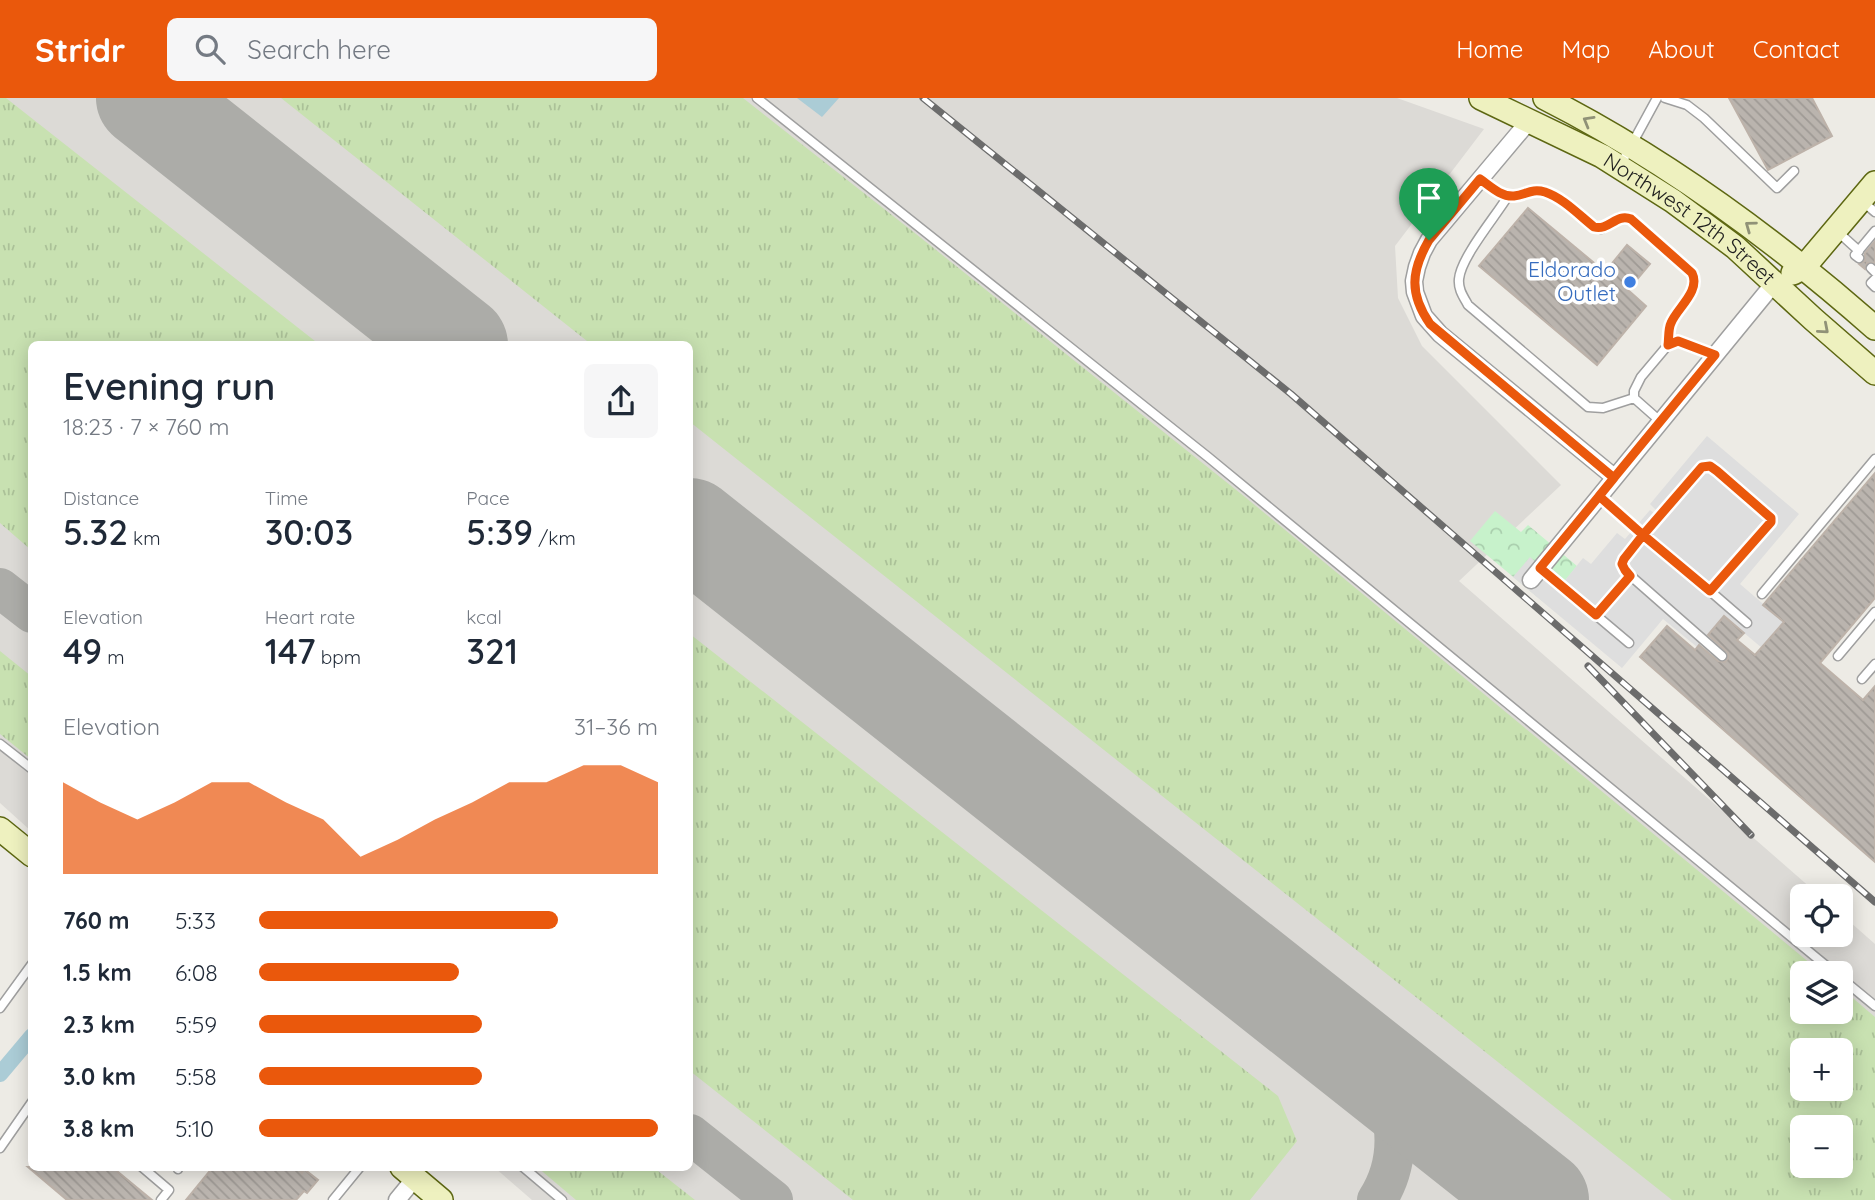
<!DOCTYPE html>
<html lang="en">
<head>
<meta charset="utf-8">
<style>
	:root { --surface:#fff; --page:#f6f6f7; --text:#1f2937; --muted:#747a83; --accent:#ea580c }
	body { margin:0; font-family:Quicksand,sans-serif; background:var(--page); color:var(--text); height:100vh; display:flex; flex-direction:column; font-size:26px; white-space:nowrap }
	* { box-sizing:border-box; margin:0 }
	p { font-size:23px; color:var(--muted) }
	.icon { flex:none; width:38px; height:38px; fill:none; stroke:currentColor; stroke-width:2; stroke-linecap:round; stroke-linejoin:round }
	.map { position:relative; flex:1; overflow:hidden }
	.side { position:absolute; left:28px; top:243px; width:665px; height:830px; display:flex; flex-direction:column; background:var(--surface); border-radius:10px; box-shadow:0 4px 18px #0003 }
	.side>* { flex:none }
	.buttons { position:absolute; left:1790px; top:786px; display:grid; gap:14px }
	.buttons a { display:grid; place-items:center; width:63px; height:63px; border-radius:10px; background:var(--surface); box-shadow:0 4px 18px #0003; font-size:35px }
	.pin { position:absolute; display:grid; place-items:center; width:60px; height:60px; color:#fff; margin:-72px -30px; border-radius:50% 50% 50% 0; rotate:-45deg; box-shadow:0 0 7px #0007 }
	.pin .icon { rotate:45deg }
	.round { display:grid; place-items:center; flex:none; width:74px; height:74px; border-radius:10px; background:var(--page) }
	.head { display:flex; align-items:center; justify-content:space-between; height:119px; padding:0 35px }
	h1 { font-size:38px; font-weight:600; line-height:52px }
	.figures { display:grid; grid-template-columns:repeat(3,1fr); gap:10px; height:119px; padding:7px 35px }
	.figures div { display:grid; align-content:center }
	.figures b { font-size:35px; font-weight:600 }
	.figures small { font-size:19px; font-weight:400 }
	.figures p { font-size:19px }
	.chart { height:196px; padding:14px 35px }
	.chart p { display:flex; justify-content:space-between }
	.chart svg { width:100%; height:126px; margin-top:7px; fill:var(--accent); opacity:.7 }
	ul { padding:0 35px; list-style:none; font-size:23px }
	li { display:grid; grid-template-columns:112px 84px 1fr; align-items:center; height:52px }
	li i { height:18px; border-radius:9px; background:var(--accent) }
	header { display:flex; align-items:center; gap:42px; box-sizing:border-box; height:98px; padding:0 35px; background:var(--accent); color:#fff }
	header strong { font-size:33px }
	nav { display:flex; gap:38px; margin-inline-start:auto; font-size:24px }
	.search { width:490px; height:63px; background:var(--page); display:flex; align-items:center; gap:18px; box-sizing:border-box; padding:0 24px; border-radius:10px; color:var(--muted); font-size:26px }
	.map>svg:first-child { display:block }
</style>
</head>
<body>
<header>
<strong>Stridr</strong>
<div class="search"><svg class="icon" aria-label="search" viewBox="0 0 24 24"><circle cx="10" cy="10" r="6"/><path d="M15 15l6 6"/></svg>Search here</div>
<nav><a>Home</a><a>Map</a><a>About</a><a>Contact</a></nav>
</header>
<div class="map">
<svg width="1875" height="1102" viewBox="0 0 1875 1102">
	<defs>
		<pattern id="grass-tufts" width="24" height="20" patternUnits="userSpaceOnUse" patternTransform="scale(1.75)"><rect width="24" height="20" fill="#c8e1b1"/><path d="M3 7l-1-3M5 7V3M7 7l1-3M15 17l-1-3M17 17v-4M19 17l1-3" fill="none" stroke="#abc198"/></pattern>
		<pattern id="park-crowns" width="20" height="18" patternUnits="userSpaceOnUse" patternTransform="scale(1.75)"><rect width="20" height="18" fill="#c7f2cb"/><path d="M2 6a3 3 0 1 1 6 0M12 15a3 3 0 1 1 6 0" fill="none" stroke="#aacfae"/></pattern>
		<pattern id="building-back-hatch" width="6" height="6" patternUnits="userSpaceOnUse" patternTransform="scale(1.75)"><rect width="6" height="6" fill="#bab4ae"/><path d="M-1 5l2 2M0 0l6 6M5-1l2 2" fill="none" stroke="#9f9a95"/></pattern>
	</defs>
	<rect width="100%" height="100%" fill="#edebe5"/>
	<path fill="#dcdad6" fill-rule="evenodd" d="M0 0H1397L1484 31 1395 148 1398 200 1422 248 1561 387 1459 483 1820 798H1802V836H1841V816L1875 846V1102H532L494 1069H690V247H32L31 733 0 705ZM1802 875H1841V914H1802ZM1802 952H1841V990H1802ZM1802 1029H1841V1068H1802Z"/>
	<path fill="url(#grass-tufts)" fill-rule="evenodd" d="M0 0H6L320 247H32L31 452 0 425Z
		M281 0H743L916 136 1245 399 1822 875H1802V914H1841V890L1875 919V1102H1672L690 324V247H592ZM1802 952H1841V990H1802ZM1802 1029H1841V1068H1802Z
		M690 536 1278 998 1297 1043 1250 1102H853L690 973Z
		M0 553 31 578V661L0 636Z
		M537 1069H653L695 1102H576Z"/>
	<path fill="url(#park-crowns)" d="M1495 413 1521 434 1528 427 1577 468 1546 506 1470 443Z"/>
	<path fill="#dedede" d="M1707 338 1799 416 1740 486 1784 524 1762 550 1724 518 1697 549 1663 521 1622 570 1513 479 1530 459 1562 486 1583 460 1591 466 1617 435 1625 441 1650 412 1654 415 1656 412 1650 406Z"/>
	<path fill="#abccd6" d="M797 0H839L822 19Z"/>
	<g fill="none" stroke-linecap="round" stroke-linejoin="round">
		<path stroke="#abccd6" stroke-width="16" d="M0 976 32 938"/>
		<path stroke="#acaca8" stroke-width="40" d="M0 490 32 515
			M1338 943C1351 956 1366 969 1376 983 1401 1019 1400 1066 1377 1102
			M690 1036 773 1102
			M1483 1058 1522 1102"/>
		<path stroke="#acaca8" stroke-width="100" d="M146 0 458 247
			M690 430 1539 1102"/>
	</g>
	<path fill="url(#building-back-hatch)" stroke="#bdb2a9" stroke-width="2" d="M1729 0H1812L1832 38 1768 72Z
		M1528 110 1605 174 1627 147 1650 166 1628 192 1646 208 1597 267 1479 168Z
		M1875 143V165H1867L1865 171 1859 166 1865 163V155Z
		M1875 375V500L1820 565 1863 602 1875 588V764L1640 559 1667 528 1695 552 1699 547 1718 563 1725 564 1728 560V555L1708 537 1724 518 1744 535 1737 542 1755 557 1784 524 1763 507Z
		M28 1069H112L152 1102H67Z
		M213 1069H296L302 1075 304 1071 318 1082 307 1095 304 1093 296 1102H186Z"/>
	<g fill="none" stroke-linecap="round" stroke-linejoin="round">
		<defs>
			<path id="lane" d="M757 0 1208 359 1835 875
				M1665 0 1687 7 1704 20 1777 90 1794 73
				M1620 68 1657 0
				M1481 81C1490 88 1502 100 1515 98 1526 97 1531 91 1543 94 1562 99 1578 117 1594 129L1601 131 1619 120 1626 119 1646 133 1692 175C1701 193 1677 210 1671 225 1668 231 1669 241 1668 247
				M1508 98C1496 118 1461 159 1459 181 1458 191 1463 198 1468 207L1588 309 1603 310 1634 300
				M1861 102 1875 114
				M1838 134 1859 153
				M1859 160 1855 157 1875 133
				M1871 170 1875 174
				M1875 181 1871 185 1875 189
				M1660 323 1634 300V293L1641 279 1668 247 1678 243 1715 257
				M1599 398 1710 493 1768 428 1771 424V420L1717 373 1710 368 1702 369 1643 437 1624 461 1622 466 1624 472 1722 558
				M1540 470 1629 545
				M1710 493 1747 525
				M1762 496 1875 361
				M1596 517 1630 478
				M1838 558 1875 514
				M1862 581 1875 566
				M0 646 32 671
				M1841 880 1875 908
				M0 910 32 866
				M0 1050 32 1004
				M142 1069 169 1092 161 1102
				M523 1069 562 1102
				M178 1071 179 1069
				M333 1102 360 1069"/>
			<path id="street" d="M1529 23 1429 142 1422 155 1417 169 1414 183 1415 194 1424 218 1440 236 1614 379
				M1531 482 1775 184
				M397 1102 415 1080"/>
			<g id="secondary">
				<path id="s1" d="M1481 0 1602 58 1673 103 1735 149 1813 221 1875 275"/>
				<path d="M1545 0C1665 61 1774 141 1875 230"/>
				<path d="M1793 175 1804 169 1875 85"/>
				<path d="M0 731 32 757"/>
				<path d="M402 1069 441 1102"/>
			</g>
		</defs>
		<use href="#lane" stroke="#9f9f9f" stroke-width="11"/>
		<use href="#street" stroke="#9f9f9f" stroke-width="19"/>
		<use href="#secondary" stroke="#5d6712" stroke-width="26"/>
		<use href="#lane" stroke="#fff" stroke-width="8"/>
		<use href="#street" stroke="#fff" stroke-width="16"/>
		<use href="#secondary" stroke="#eef1bf" stroke-width="23"/>
		<defs>
			<path id="rail" d="M923 0 1291 296 1875 804
				M1588 568 1751 737"/>
		</defs>
		<use href="#rail" stroke="#6c6c6c" stroke-width="7"/>
		<use href="#rail" stroke="#fff" stroke-width="4.5" stroke-dasharray="13" stroke-linecap="butt"/>
	</g>
	<defs><path id="oneway-chevron" d="M-2-3.5L2.5 0L-2 3.5" fill="none" stroke-width="1.6" stroke-linecap="round" stroke-linejoin="round" transform="scale(1.75)"/></defs>
	<g stroke="#909277">
		<use href="#oneway-chevron" transform="translate(1588 23) rotate(-150)"/>
		<use href="#oneway-chevron" transform="translate(1750 128) rotate(-144)"/>
		<use href="#oneway-chevron" transform="translate(1824 231) rotate(41)"/>
	</g>
	<g fill="none" stroke-linecap="round" stroke-linejoin="round">
		<defs>
			<path id="route" d="M1429 142C1411 173 1409 196 1430 226L1614 380 1540 470 1596 517 1630 478 1625 472 1622 466 1624 461 1643 437 1710 493 1771 424V420L1717 373 1710 368 1702 369 1643 437 1599 398 1715 257 1678 243 1668 247C1669 241 1668 231 1671 225 1677 210 1701 193 1692 175L1631 121C1616 115 1609 133 1594 129 1579 117 1563 100 1545 94 1531 90 1526 97 1514 98 1501 99 1490 88 1480 81L1429 142"/>
		</defs>
		<use href="#route" stroke="#fff" stroke-width="14"/>
		<use href="#route" stroke="#ea580c" stroke-width="9"/>
	</g>
	<circle fill="#3f7fe0" stroke="#fff" stroke-width="2.5" cx="1630" cy="184" r="7"/>
	<g text-anchor="middle" stroke-width="7" stroke-linejoin="round" paint-order="stroke">
		<g font-size="21" fill="#1e1e1e" stroke="#fff">
			<text dy="7" stroke="none"><textPath href="#s1" startOffset="242">Northwest 12th Street</textPath></text>
		</g>
		<g font-size="21" fill="#366cbe" stroke="#fff" text-anchor="end">
			<text x="1616" y="179">Eldorado<tspan x="1616" dy="24">Outlet</tspan></text>
		</g>
	</g>
</svg>
<div class="buttons">
<a><svg class="icon" aria-label="locate" viewBox="0 0 24 24"><circle cx="12" cy="12" r="6"/><path d="M12 2v4M12 18v4M2 12h4M18 12h4"/></svg></a>
<a><svg class="icon" aria-label="layers" viewBox="0 0 24 24"><path d="M12 4l9 5-9 5-9-5zM3 14l9 5 9-5"/></svg></a>
<a>+</a>
<a>−</a>
</div>
<div class="pin" style="left:1429px;top:142px;background:#1e9e55"><svg class="icon" aria-label="arrive" viewBox="0 0 24 24"><path d="M6 21V4h12l-3 4 3 4H6"/></svg></div>
<section class="side">
<div class="head"><div><h1>Evening run</h1><p>18:23 · 7 × 760 m</p></div><a class="round"><svg class="icon" aria-label="share" viewBox="0 0 24 24"><path d="M12 15V3M7 8l5-5 5 5M5 13v7h14v-7"/></svg></a></div>
<div class="figures">
<div><p>Distance</p><b>5.32<small> km</small></b></div>
<div><p>Time</p><b>30:03</b></div>
<div><p>Pace</p><b>5:39<small> /km</small></b></div>
</div>
<div class="figures">
<div><p>Elevation</p><b>49<small> m</small></b></div>
<div><p>Heart rate</p><b>147<small> bpm</small></b></div>
<div><p>kcal</p><b>321</b></div>
</div>
<div class="chart"><p><span>Elevation</span>31–36 m</p>
<svg viewBox="0 0 160 44" preserveAspectRatio="none"><path d="M0 44V12L10 19L20 25L30 19L40 12L50 12L60 19L70 25L80 38L90 32L100 25L110 19L120 12L130 12L140 6L150 6L160 12V44z"/></svg>
</div>
<ul>
<li><b>760 m</b>5:33<i style="width:75%"></i></li>
<li><b>1.5 km</b>6:08<i style="width:50%"></i></li>
<li><b>2.3 km</b>5:59<i style="width:56%"></i></li>
<li><b>3.0 km</b>5:58<i style="width:56%"></i></li>
<li><b>3.8 km</b>5:10<i style="width:100%"></i></li>
</ul>
</section>
</div>
</body>
</html>
